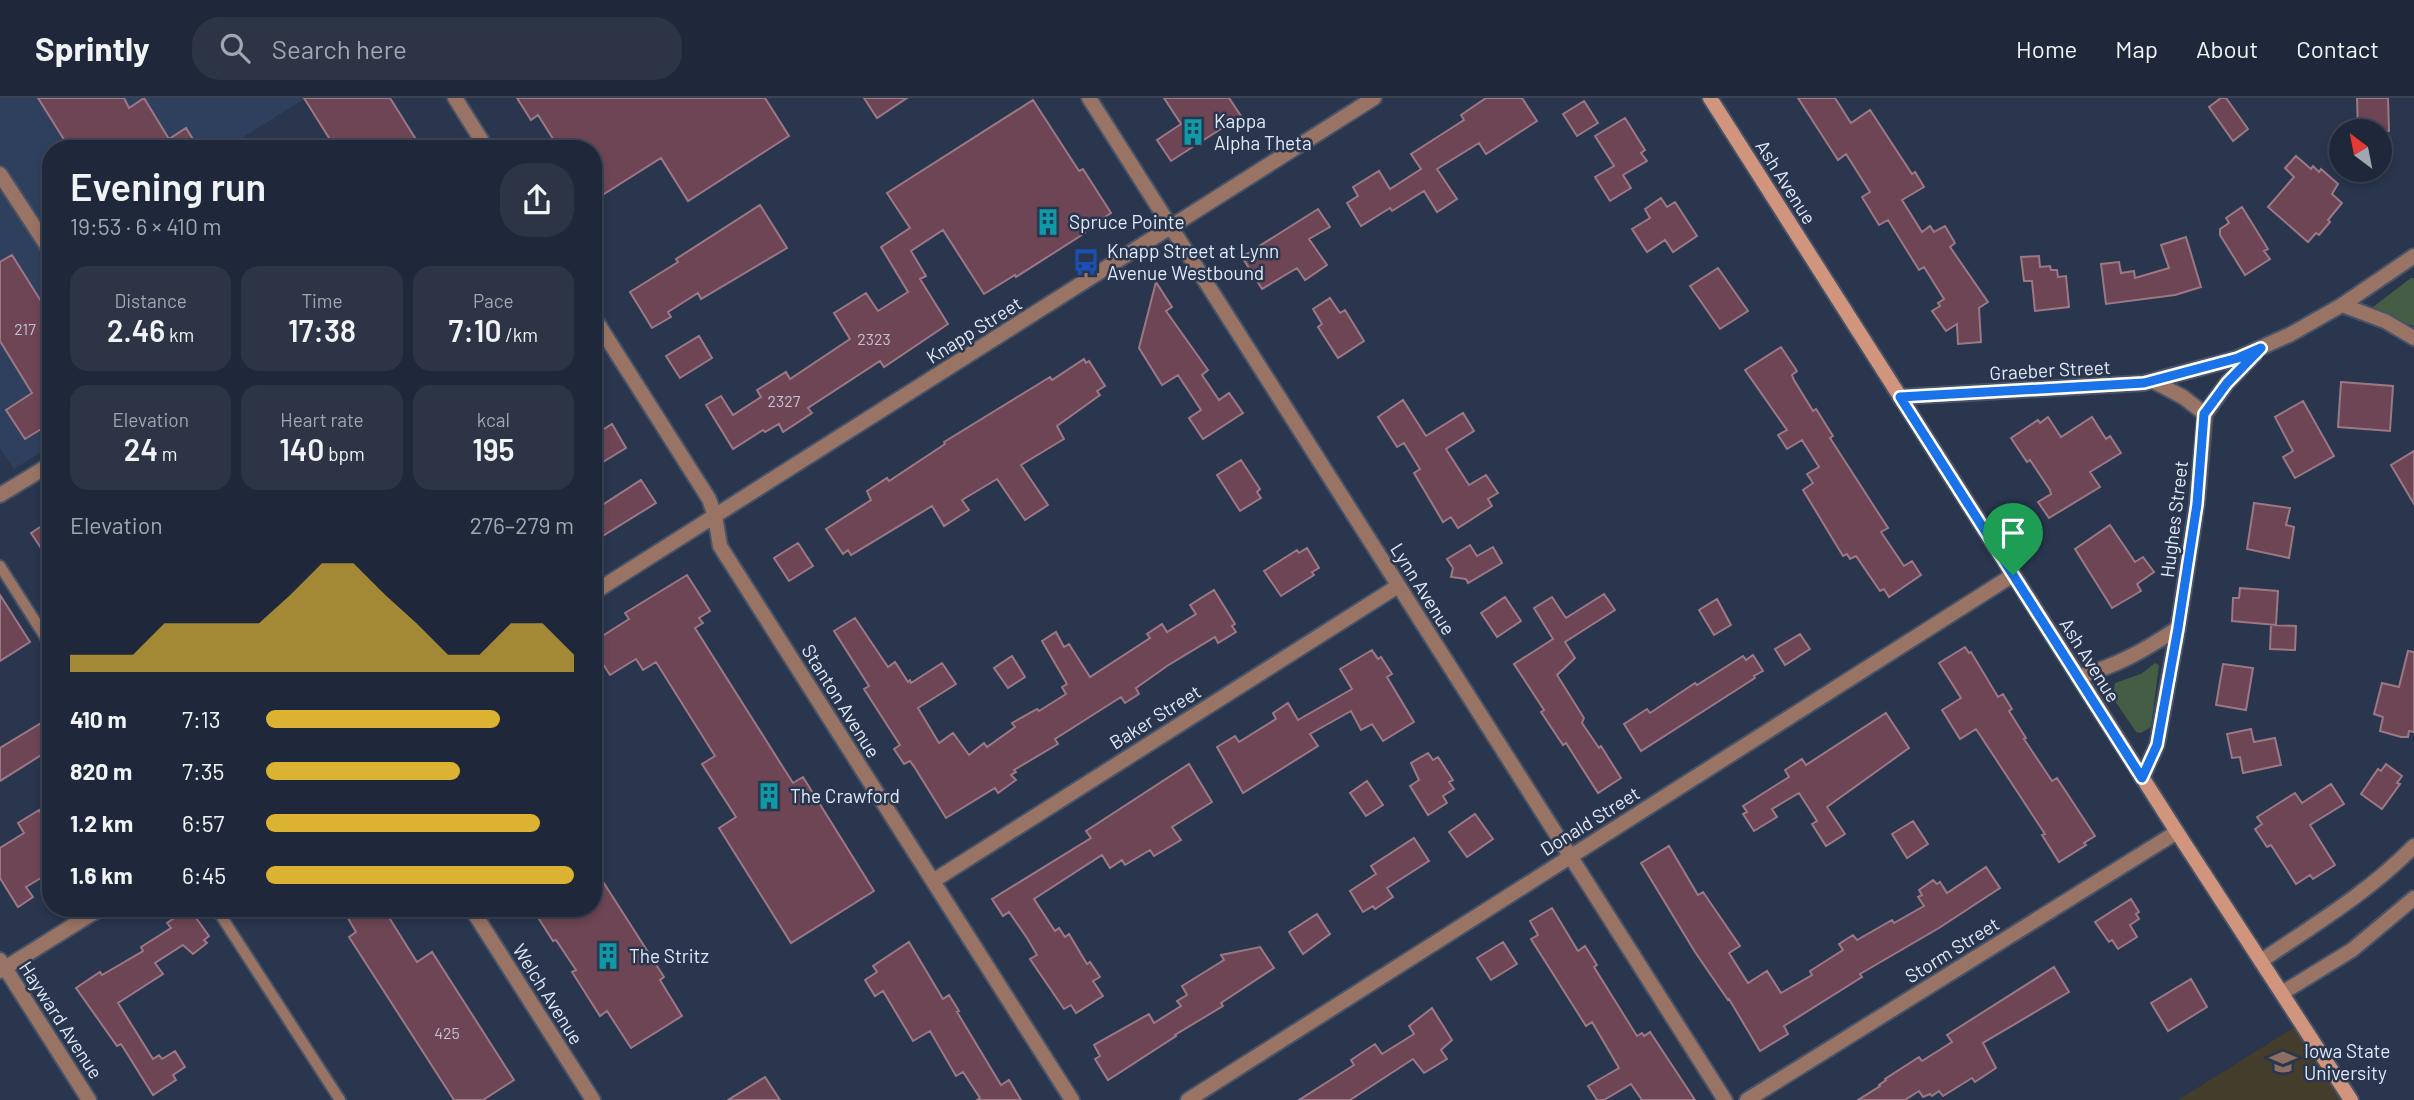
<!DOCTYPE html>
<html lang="en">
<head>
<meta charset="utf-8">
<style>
	:root { --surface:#1f283a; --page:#2c3445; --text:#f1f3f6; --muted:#a1a6af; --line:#3c4454; --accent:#dcb233 }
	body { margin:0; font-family:Barlow,sans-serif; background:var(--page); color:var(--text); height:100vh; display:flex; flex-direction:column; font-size:26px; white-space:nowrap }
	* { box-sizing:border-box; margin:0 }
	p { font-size:23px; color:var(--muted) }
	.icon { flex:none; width:38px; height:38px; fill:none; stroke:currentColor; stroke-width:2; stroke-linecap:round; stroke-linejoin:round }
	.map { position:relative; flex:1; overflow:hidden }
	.sheet { position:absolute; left:42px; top:42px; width:560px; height:777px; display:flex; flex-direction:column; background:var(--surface); border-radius:28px; box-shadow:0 4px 10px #0003,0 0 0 2px var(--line) }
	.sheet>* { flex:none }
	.needle { width:46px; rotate:328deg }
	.tools { position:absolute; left:2329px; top:21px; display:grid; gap:14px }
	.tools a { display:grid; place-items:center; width:63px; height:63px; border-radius:50%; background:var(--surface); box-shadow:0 4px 10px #0003,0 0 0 2px var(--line); font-size:35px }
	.pin { position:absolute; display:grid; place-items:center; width:60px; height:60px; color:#fff; margin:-72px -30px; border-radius:50% 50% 50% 0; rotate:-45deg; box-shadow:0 0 7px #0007 }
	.pin .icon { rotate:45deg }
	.round { display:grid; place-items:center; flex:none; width:74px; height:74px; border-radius:28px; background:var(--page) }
	.overview { display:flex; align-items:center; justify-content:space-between; height:119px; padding:0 28px }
	h1 { font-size:38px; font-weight:600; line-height:52px }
	.figures { display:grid; grid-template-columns:repeat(3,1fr); gap:10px; height:119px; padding:7px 28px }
	.figures div { display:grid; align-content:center; border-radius:18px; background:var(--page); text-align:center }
	.figures b { font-size:30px; font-weight:600 }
	.figures small { font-size:19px; font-weight:400 }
	.figures p { font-size:19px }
	.chart { height:196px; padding:14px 28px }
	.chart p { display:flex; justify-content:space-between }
	.chart svg { width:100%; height:126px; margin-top:7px; fill:var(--accent); opacity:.7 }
	ul { padding:0 28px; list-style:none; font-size:23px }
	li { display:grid; grid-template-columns:112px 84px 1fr; align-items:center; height:52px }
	li i { height:18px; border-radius:9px; background:var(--accent) }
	header { display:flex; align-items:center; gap:42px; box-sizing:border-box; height:98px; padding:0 35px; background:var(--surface); border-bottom:2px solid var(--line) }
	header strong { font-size:33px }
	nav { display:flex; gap:38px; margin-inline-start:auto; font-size:24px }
	.search { width:490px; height:63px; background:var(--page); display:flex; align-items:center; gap:18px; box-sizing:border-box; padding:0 24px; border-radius:28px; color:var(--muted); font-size:26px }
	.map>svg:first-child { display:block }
</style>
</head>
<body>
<header>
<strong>Sprintly</strong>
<div class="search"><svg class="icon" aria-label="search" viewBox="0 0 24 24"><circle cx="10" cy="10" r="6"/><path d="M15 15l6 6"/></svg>Search here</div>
<nav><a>Home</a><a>Map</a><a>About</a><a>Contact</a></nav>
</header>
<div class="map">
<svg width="2414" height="1002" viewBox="0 0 2414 1002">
	<rect width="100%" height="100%" fill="#29364e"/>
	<path fill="#2f405e" d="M0 0H306L232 46 235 51H51V348L14 371 0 350Z"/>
	<path fill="#453d2c" d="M2301 925 2351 1002H2178Z"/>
	<path fill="#455d44" d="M2411 180H2414V228L2373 214V209Z
		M2155 565 2159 567 2151 629 2141 635 2136 634 2113 600 2115 585 2141 576Z"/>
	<path fill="#6e4555" stroke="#9b7885" stroke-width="2" d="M38 0H124L129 10 144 0 169 41 186 30 199 51H70Z
		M304 0H390L422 51H336Z
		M517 0H765L789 38 688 103 661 60 593 103V51H562L557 43 555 44 538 17 531 22Z
		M864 0H907L877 20Z
		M1164 0H1229L1241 18 1171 63 1157 42 1181 26Z
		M1486 0H1522L1537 23 1486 56 1479 45 1437 71 1457 101 1437 114 1424 93 1392 113 1390 110 1361 128 1347 105 1358 98 1353 89 1379 73 1390 91 1421 71 1411 56 1464 22 1461 17Z
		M1798 0H1835L1851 25 1870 12 1912 76 1915 74 1924 89 1902 102 1922 134 1930 128 1934 134 1945 128 1955 145 1950 149 1988 204 1979 210 1981 244 1958 246 1957 226 1946 233 1932 213 1940 208 1938 205 1944 201 1924 169 1919 172 1888 122 1879 127 1862 99 1870 94 1846 56 1838 62Z
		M2221 0H2226L2248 31 2233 43 2209 9Z
		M2357 0H2388L2389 33H2358Z
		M1033 2 1079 73 1083 71 1111 115 1084 133 1085 135 1016 179 1015 177 984 196 943 132 911 153 926 178 920 181 948 226 884 269 880 263 808 310 812 315 783 334 779 326 765 334 763 332 733 351 706 307 721 298 733 317 761 299 757 292 786 274 790 281 850 241 834 215 866 195 878 213 908 194 881 149 910 130 887 95Z
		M1584 3 1598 25 1577 38 1563 16Z
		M1625 20 1645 52 1641 55 1647 63 1623 77 1631 90 1610 103 1595 79 1614 68 1595 38Z
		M2296 58 2311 71 2313 68 2319 74 2321 71 2338 86 2332 96 2342 105 2328 122 2330 124 2319 137 2316 135 2308 144 2268 109 2294 79 2285 70Z
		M1661 100 1667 109 1675 104 1697 138 1673 154 1665 142 1647 154 1632 131 1650 120 1645 111Z
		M760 107 787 150 701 201 698 195 668 214 671 219 652 230 630 194 678 164 676 161Z
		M2242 109 2268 151 2264 153 2270 161 2245 177 2220 137V131L2229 125 2226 120Z
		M1318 111 1330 129 1309 141 1327 167 1305 182 1297 170 1262 191 1242 159Z
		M2186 139 2201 189 2175 197 2106 206 2101 166 2119 164 2121 175 2134 173 2135 180 2169 170 2161 147Z
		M12 157 51 219V325L25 341 6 312 32 295 0 243V164Z
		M2039 158 2040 169 2050 168 2051 172H2057L2058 179 2066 178 2069 209 2035 213 2032 183H2024L2021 159Z
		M1718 170 1748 213 1720 231 1690 188Z
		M1156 184 1172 209 1166 213 1208 272 1202 277 1219 302 1229 295 1243 315 1203 341 1189 320 1201 312 1178 277 1162 287 1139 250Z
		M1330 200 1340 215 1345 212 1364 243 1338 260 1318 229 1322 226 1313 211Z
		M699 238 712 260 680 280 666 258Z
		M1781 249 1797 273 1792 277 1794 282 1813 313 1816 311 1833 338 1830 340 1888 430 1881 434 1904 468 1912 463 1921 477 1889 499 1884 491 1880 493 1856 458 1850 461 1847 456 1843 458 1803 392 1813 385 1807 376 1819 369 1802 342 1787 351 1778 337 1787 332 1745 272Z
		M1084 261 1086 265 1089 263 1105 288 1097 293 1100 297 1057 328 1064 341 1021 367 1048 407 1025 422 997 381 962 402 969 412 944 428 932 408 851 457 848 452 843 456 826 431 871 402 867 393 887 380 889 383 945 346 944 344 1050 279 1052 282Z
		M2341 284 2393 288 2390 333 2338 329Z
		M1403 302 1426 338 1463 315 1474 333 1446 351 1469 387 1486 377 1498 395 1488 401 1492 408 1458 430 1451 419 1443 424 1414 375 1420 371 1404 345 1397 349 1378 319Z
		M2303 303 2334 358 2295 380 2283 359 2293 353 2275 319Z
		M2048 319 2061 339 2092 319 2106 341 2110 338 2121 355 2090 374 2100 389 2049 420 2038 404 2051 396 2050 392 2030 362 2027 364 2011 340 2038 322 2040 325Z
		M612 326 626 350 593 370V338Z
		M2414 353V406L2391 367Z
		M1241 362 1260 391 1257 394 1261 400 1240 413 1217 377Z
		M641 382 656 405 593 444V413Z
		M2254 405 2290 410 2286 427 2294 429 2289 460 2247 451Z
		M51 422V465L31 435Z
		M2110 427 2135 464 2143 459 2154 474 2137 486 2141 493 2112 510 2075 451Z
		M798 445 813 468 789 483 774 460Z
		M1470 447 1477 458 1493 449 1502 465 1468 485 1466 481 1451 479 1453 470 1447 461Z
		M1307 450 1319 470 1312 474 1314 477 1281 498 1264 473 1297 452 1299 455Z
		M687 477 710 513 699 520 703 525 695 530 793 685 803 679 874 793 791 845 719 730 736 719 702 666 715 658 656 564 643 572 636 561 610 577 593 551V544L629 521 625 515Z
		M2240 490 2278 493 2276 527 2232 523 2233 500H2239Z
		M1214 492 1235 526 1232 528 1236 534 1218 545 1215 539 1167 568 1136 590 1139 596 1125 605 1121 599 1055 641 1058 646 1014 672 1016 674 1011 677 1016 682 998 695 995 690 946 720 915 670 910 663 904 666 894 651 900 647 864 591 869 588 834 533 855 520 888 569 895 564 908 584 910 582 911 585 942 565 956 586 918 610 939 645 953 635 969 657 984 645 987 649 1015 629 1012 625 1037 611 1039 613 1066 596 1062 589 1067 586 1042 543 1056 534 1064 549 1069 546 1090 579 1150 540 1147 536 1162 526 1167 534 1196 516 1190 507Z
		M1604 496 1615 512 1565 544 1575 560 1557 577 1584 620 1582 625 1599 650 1601 648 1621 680 1598 695 1566 645 1563 647 1541 614 1544 612 1514 566 1553 541 1534 510 1552 499 1566 520Z
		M0 497 30 544 0 563Z
		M1505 499 1521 523 1497 539 1481 515Z
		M1717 501 1731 527 1714 537 1699 512Z
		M2271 527 2296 528 2295 552 2270 551Z
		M1800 536 1810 551 1785 567 1775 551Z
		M1965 549 1969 555 1971 554 1998 599 2003 596 2012 611 2009 613 2026 640 2024 641 2052 683 2057 680 2095 738 2084 745 2086 747 2059 764 2042 737 2045 736 1976 631 1960 641 1942 612 1961 600 1939 565Z
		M1372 552 1378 561 1381 559 1392 576 1387 579 1414 624 1383 643 1372 626 1361 632 1351 613 1310 636 1318 648 1243 695 1217 649 1235 638 1239 644 1247 639 1276 621 1273 615 1288 605 1298 622 1352 591 1340 571Z
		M2408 553 2414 554V634L2409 633 2408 639H2401L2380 633 2383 619 2374 616 2382 585 2399 589Z
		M1753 557 1763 573 1754 578 1755 580 1641 653 1624 626 1647 611 1650 615 1695 585 1697 587 1743 558 1746 562Z
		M1012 558 1025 579 1008 590 994 570Z
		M2223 566 2253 570 2246 612 2216 607Z
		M1886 615 1909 650 1827 709 1845 736 1826 748 1812 726 1817 723 1799 695 1772 711 1777 719 1754 733 1743 716 1747 714 1743 708 1789 679 1785 672 1802 661 1806 667Z
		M51 619V651L0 683V650Z
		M2251 631 2254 644 2275 640 2281 667 2243 675 2240 659 2232 660 2227 636Z
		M1428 655 1433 662 1438 659 1453 682 1449 684 1454 691 1443 698 1447 705 1428 717 1410 688 1419 682 1411 665Z
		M1189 666 1212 704 1172 729 1181 742 1154 758 1150 752 1125 767 1122 762 1110 770 1102 757 1034 801 1055 833 1059 830 1065 839 1069 836 1087 866 1090 864 1100 879 1093 883 1103 898 1076 915 1071 907 1064 911 1030 861 1037 857 1027 840 1009 814 1003 818 992 801 1091 740 1086 733Z
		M2386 666 2402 678 2397 685 2400 686 2382 711 2361 696 2378 671 2381 673Z
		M1367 683 1383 707 1366 718 1350 695Z
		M2331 686 2344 706 2310 727 2335 767 2313 781 2310 777 2296 786 2271 747 2267 749 2255 731 2262 726 2257 719 2295 695 2302 705Z
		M39 712 51 730V774L26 789 33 799 18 809 0 780V750L24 735 18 725Z
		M1475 716 1493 741 1467 759 1449 734Z
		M1913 723 1928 746 1907 760 1892 736Z
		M1414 740 1429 763 1387 790 1393 799 1375 811 1373 808 1363 814 1350 793 1376 776 1371 768Z
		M1669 748 1698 797 1703 794 1740 848 1729 855 1748 885 1767 873 1781 895 1812 877 1810 873 1843 852 1839 846 1853 837 1857 842 1892 822 1894 825 1924 808 1918 799 1922 797 1919 792 1933 782 1937 786 1940 784 1947 795 1986 769 2000 790 1939 830 1860 876 1862 879 1784 928 1788 936 1760 953 1729 901 1728 902 1695 854 1641 765Z
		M593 768 664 879 660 882 682 918 631 950 607 913 600 918 572 874 576 872 556 842 553 843 532 810H593Z
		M2131 801 2139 814 2136 816 2139 821 2130 827 2137 839 2118 851 2112 842 2109 844 2095 824Z
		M189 810 209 838 204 842 207 845 193 856 183 847 155 865 163 876 118 905 153 961 159 957 162 961 175 953 185 969 173 977 176 982 153 997 121 946 117 948 76 890 100 874 102 877 143 853 141 849 171 830 167 825Z
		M342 810H383L417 864 432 854 514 982 483 1002H454L349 839 356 834Z
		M1552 810 1578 853 1585 848 1597 867 1594 869 1637 938 1642 935 1644 938 1650 934 1695 1002H1642L1631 986 1604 1002H1597L1588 988 1619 970 1592 924 1586 928 1531 841 1538 837 1530 823Z
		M1317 816 1330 836 1303 856 1289 834Z
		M909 844 943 901 949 897 959 913 957 914 1001 987 1009 982 1021 1002H977L980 1000 963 974 956 978 930 933 913 943 883 893 875 898 865 882 877 874 873 868Z
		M1503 844 1517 866 1491 882 1477 860Z
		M1260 849 1274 870 1221 905 1223 908 1175 937 1176 938 1108 982 1095 961 1100 958 1094 947 1149 916 1154 925 1181 908 1177 903 1187 897 1182 888 1224 862 1221 857Z
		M2054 869 2069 894 1983 945 1996 970 1975 984 1972 980 1943 998 1939 993 1932 998 1930 996 1923 999 1919 993 1905 1002H1858L1880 988 1879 987 1886 982 1885 981 1919 959 1922 963 1952 944 1947 937Z
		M2191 881 2207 909 2168 933 2151 905Z
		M1432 910 1452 942 1441 952 1447 961 1424 975 1413 961 1350 1002H1299L1354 967 1351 962 1375 946 1382 956 1414 936 1409 928Z
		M765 979 780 1002H728Z"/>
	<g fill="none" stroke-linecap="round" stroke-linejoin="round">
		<defs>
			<path id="lane" d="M0 468 51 548
				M216 810 340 1002"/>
			<path id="street" d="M455 0 487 51
				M1089 0 1725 1002
				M0 76 51 154
				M2342 207 2414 158
				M593 218 709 401 715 418 720 448 1072 1002
				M2153 283 2183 299 2205 316
				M1900 299 2144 285 2238 260 2291 236 2342 207 2385 223 2414 240
				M2205 316 2227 285 2255 256
				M0 397 51 366
				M593 495 1374 0
				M2078 579C2120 566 2142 554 2178 530
				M2142 680 2157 647 2178 530 2197 406 2205 316
				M933 783 1398 488
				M471 810 593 1002
				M0 862 89 1002
				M2261 863C2314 827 2369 794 2414 748
				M0 873 101 810
				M2282 895 2352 852 2414 800
				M1188 1002 2013 477
				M1747 1002 2177 734"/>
			<path id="secondary" d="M1710 0 2177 734 2351 1002"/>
		</defs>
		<use href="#lane" stroke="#465369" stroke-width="14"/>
		<use href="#street" stroke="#465369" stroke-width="18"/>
		<use href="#secondary" stroke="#465369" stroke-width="18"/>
		<use href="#lane" stroke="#997363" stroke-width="10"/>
		<use href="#street" stroke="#997363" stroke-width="14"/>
		<use href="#secondary" stroke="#d1947c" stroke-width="14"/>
	</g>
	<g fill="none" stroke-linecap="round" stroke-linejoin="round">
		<defs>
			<path id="route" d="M2261 250 2227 285 2204 316 2197 406 2178 530 2157 647 2142 680 1900 299 2144 285 2238 260Z"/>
		</defs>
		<use href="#route" stroke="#fff" stroke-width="14"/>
		<use href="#route" stroke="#1a73e8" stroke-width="9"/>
	</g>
	<defs>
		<symbol id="building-bare" viewBox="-9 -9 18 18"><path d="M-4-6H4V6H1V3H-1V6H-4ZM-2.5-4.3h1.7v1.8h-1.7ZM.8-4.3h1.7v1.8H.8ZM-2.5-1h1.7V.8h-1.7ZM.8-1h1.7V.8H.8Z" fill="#0f9aa8" stroke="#29364e" stroke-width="2.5" paint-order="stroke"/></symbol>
		<symbol id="bus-bare" viewBox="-9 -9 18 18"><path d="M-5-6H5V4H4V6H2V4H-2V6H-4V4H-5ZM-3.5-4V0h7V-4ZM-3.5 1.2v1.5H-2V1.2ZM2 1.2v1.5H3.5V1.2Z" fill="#1a4fb4" stroke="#29364e" stroke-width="2.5" paint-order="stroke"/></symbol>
		<symbol id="university-bare" viewBox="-9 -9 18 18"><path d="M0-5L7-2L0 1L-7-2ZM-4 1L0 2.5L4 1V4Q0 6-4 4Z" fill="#8d6e63" stroke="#29364e" stroke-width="2.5" paint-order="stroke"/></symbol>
	</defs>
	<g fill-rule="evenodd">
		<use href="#building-bare" x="1174" y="15" width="38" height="38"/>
		<use href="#building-bare" x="1029" y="105" width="38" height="38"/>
		<use href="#bus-bare" x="1067" y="145" width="38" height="38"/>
		<use href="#building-bare" x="750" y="679" width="38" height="38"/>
		<use href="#building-bare" x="589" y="839" width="38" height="38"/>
		<use href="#university-bare" x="2264" y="945" width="38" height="38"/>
	</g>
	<g text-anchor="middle" stroke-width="5" stroke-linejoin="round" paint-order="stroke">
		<g font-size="16" fill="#c4c0cf">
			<text x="25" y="237">217</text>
			<text x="874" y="247">2323</text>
			<text x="784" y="309">2327</text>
			<text x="447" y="941">425</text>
		</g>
		<g font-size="19" fill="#e0e9f8" stroke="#29364e" text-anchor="start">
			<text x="1214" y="30">Kappa<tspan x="1214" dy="22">Alpha Theta</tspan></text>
			<text x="1069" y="131">Spruce Pointe</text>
			<text x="1107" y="160">Knapp Street at Lynn<tspan x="1107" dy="22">Avenue Westbound</tspan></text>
			<text x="790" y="705">The Crawford</text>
			<text x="629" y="865">The Stritz</text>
			<text x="2304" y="960">Iowa State<tspan x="2304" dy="22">University</tspan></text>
		</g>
		<g font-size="19" fill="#e0e9f8" stroke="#29364e">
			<text transform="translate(1786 84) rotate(58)" y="7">Ash Avenue</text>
			<text transform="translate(974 232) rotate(-32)" y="7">Knapp Street</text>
			<text transform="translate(2050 272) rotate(-3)" y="7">Graeber Street</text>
			<text transform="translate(2174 421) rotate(-83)" y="7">Hughes Street</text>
			<text transform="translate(1423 491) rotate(58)" y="7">Lynn Avenue</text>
			<text transform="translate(2090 562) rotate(58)" y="7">Ash Avenue</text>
			<text transform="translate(841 603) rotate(58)" y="7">Stanton Avenue</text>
			<text transform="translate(1155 619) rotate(-32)" y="7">Baker Street</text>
			<text transform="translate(1590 723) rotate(-32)" y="7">Donald Street</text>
			<text transform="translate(1952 852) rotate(-32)" y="7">Storm Street</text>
			<text transform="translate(548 896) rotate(58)" y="7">Welch Avenue</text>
			<text transform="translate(61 922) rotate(57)" y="7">Hayward Avenue</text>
		</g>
	</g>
</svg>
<div class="tools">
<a><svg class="needle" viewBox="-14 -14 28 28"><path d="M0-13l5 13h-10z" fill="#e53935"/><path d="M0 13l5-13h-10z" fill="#a1a6af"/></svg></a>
</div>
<div class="pin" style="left:2013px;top:477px;background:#1e9e55"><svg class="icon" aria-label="arrive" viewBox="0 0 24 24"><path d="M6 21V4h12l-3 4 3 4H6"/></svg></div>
<section class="sheet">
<div class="overview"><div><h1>Evening run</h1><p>19:53 · 6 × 410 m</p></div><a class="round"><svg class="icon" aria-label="share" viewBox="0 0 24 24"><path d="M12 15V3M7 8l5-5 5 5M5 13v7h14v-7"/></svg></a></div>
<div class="figures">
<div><p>Distance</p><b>2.46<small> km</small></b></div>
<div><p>Time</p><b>17:38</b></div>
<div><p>Pace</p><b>7:10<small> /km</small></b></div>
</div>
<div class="figures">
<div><p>Elevation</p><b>24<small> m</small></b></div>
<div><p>Heart rate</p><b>140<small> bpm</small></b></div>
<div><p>kcal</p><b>195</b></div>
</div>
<div class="chart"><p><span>Elevation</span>276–279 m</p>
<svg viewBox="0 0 160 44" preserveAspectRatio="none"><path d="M0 44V38L10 38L20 38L30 27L40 27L50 27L60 27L70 17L80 6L90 6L100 17L110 27L120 38L130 38L140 27L150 27L160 38V44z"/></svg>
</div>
<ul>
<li><b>410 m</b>7:13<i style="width:76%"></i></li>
<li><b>820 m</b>7:35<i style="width:63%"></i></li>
<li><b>1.2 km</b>6:57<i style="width:89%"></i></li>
<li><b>1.6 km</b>6:45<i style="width:100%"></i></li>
</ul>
</section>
</div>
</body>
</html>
